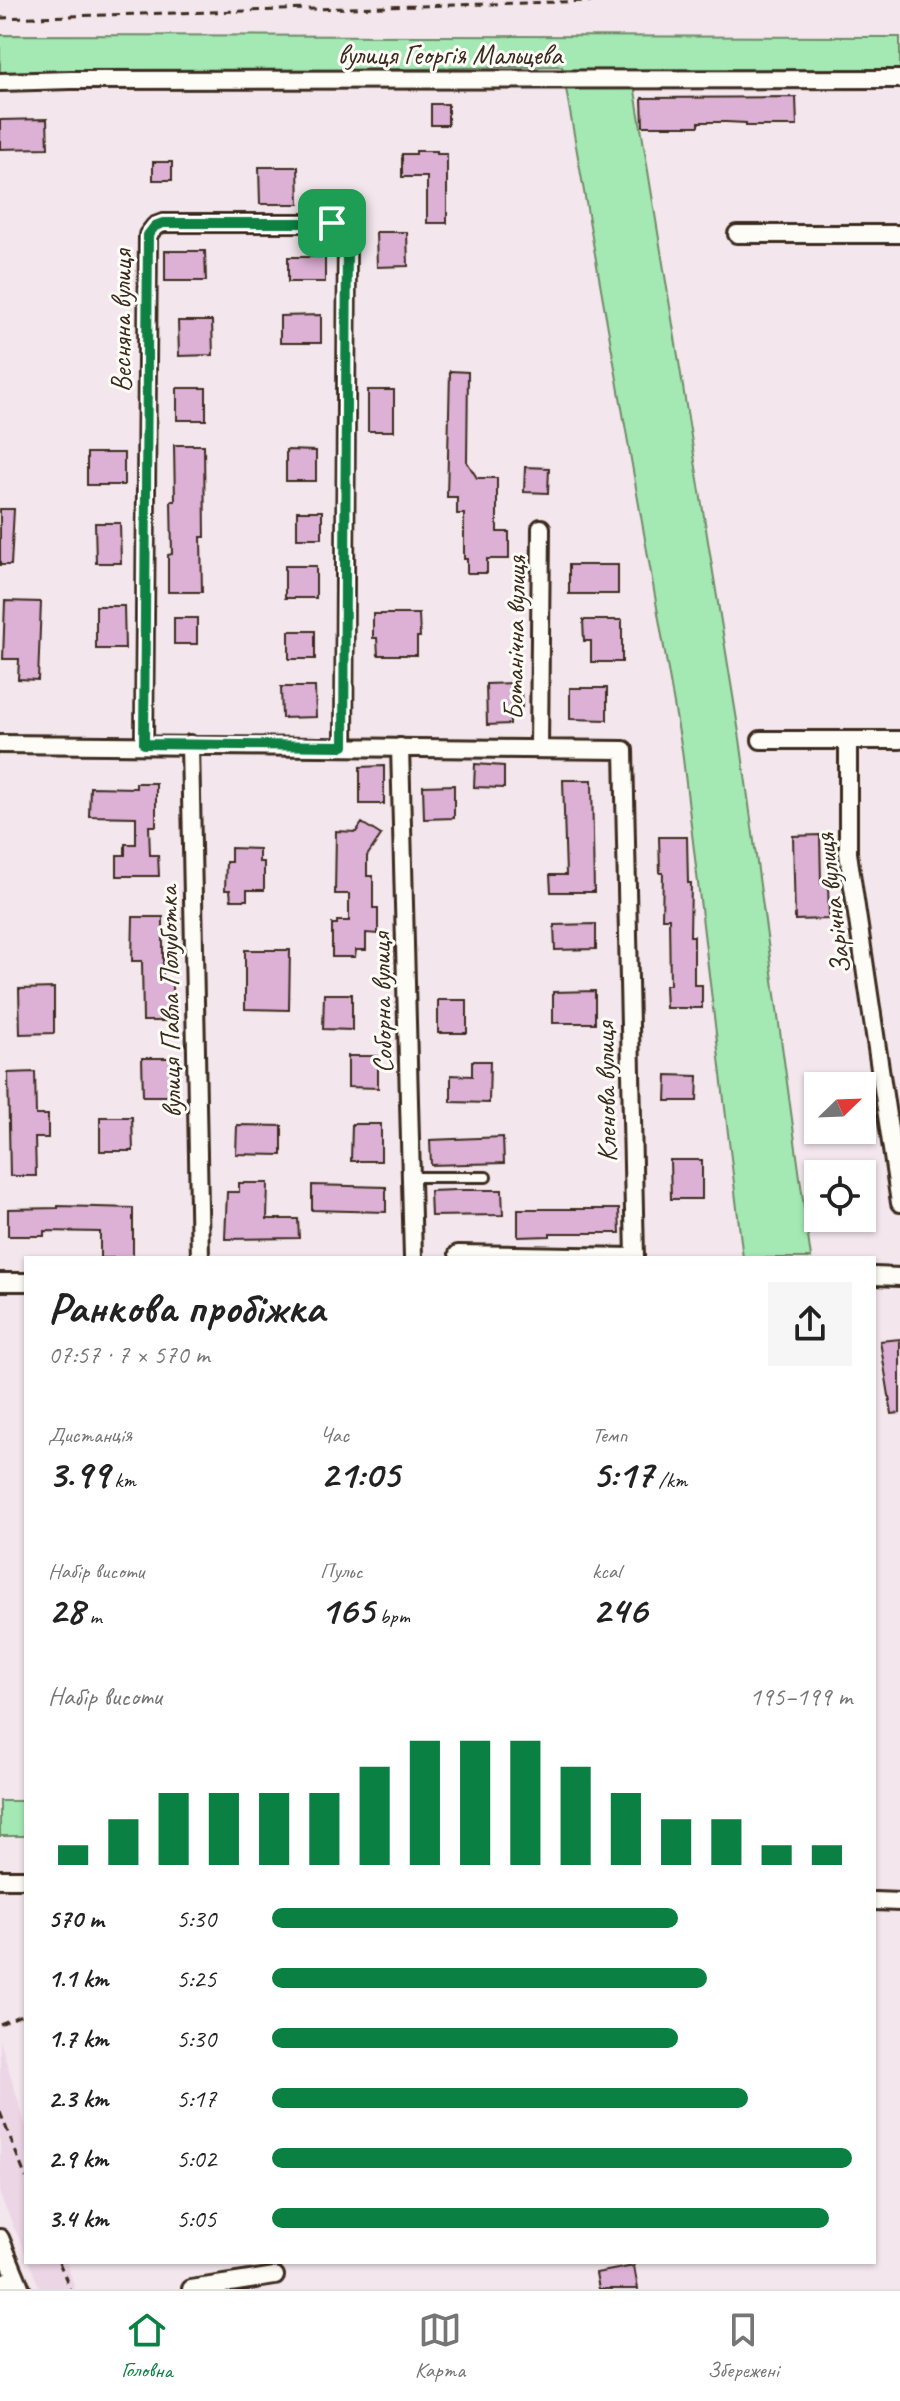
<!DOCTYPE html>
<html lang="uk">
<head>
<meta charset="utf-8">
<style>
	:root { --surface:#fff; --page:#f6f6f6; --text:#222; --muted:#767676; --line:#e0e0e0; --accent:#0b8043 }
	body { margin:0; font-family:Caveat,sans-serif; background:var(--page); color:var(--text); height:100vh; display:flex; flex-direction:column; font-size:30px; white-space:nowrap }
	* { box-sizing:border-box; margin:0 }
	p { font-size:26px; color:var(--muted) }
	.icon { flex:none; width:44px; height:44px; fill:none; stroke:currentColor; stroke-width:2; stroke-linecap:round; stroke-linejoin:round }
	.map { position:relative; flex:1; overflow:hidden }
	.details { position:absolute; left:24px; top:1256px; width:852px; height:1008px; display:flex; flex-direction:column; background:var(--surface); border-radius:0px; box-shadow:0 2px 6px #0004 }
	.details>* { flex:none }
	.needle { width:52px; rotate:67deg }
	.buttons { position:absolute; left:804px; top:1072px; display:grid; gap:16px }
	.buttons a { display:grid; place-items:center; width:72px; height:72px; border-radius:0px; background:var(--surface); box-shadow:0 2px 6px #0004; font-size:40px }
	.pin { position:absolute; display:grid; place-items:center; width:68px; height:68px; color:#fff; margin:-34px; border-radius:16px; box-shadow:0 4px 12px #0006 }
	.round { display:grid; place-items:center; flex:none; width:84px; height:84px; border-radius:0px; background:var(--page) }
	.summary { display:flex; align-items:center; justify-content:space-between; height:136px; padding:0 24px }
	h1 { font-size:44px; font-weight:800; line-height:60px }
	.stats { display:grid; grid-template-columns:repeat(3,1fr); gap:12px; height:136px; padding:8px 24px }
	.stats div { display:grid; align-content:center }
	.stats b { font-size:40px; font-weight:800 }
	.stats small { font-size:22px; font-weight:400 }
	.stats p { font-size:22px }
	.chart { height:224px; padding:16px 24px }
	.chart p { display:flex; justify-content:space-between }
	.chart svg { width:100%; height:144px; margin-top:8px; stroke:var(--accent); stroke-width:6 }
	ul { padding:0 24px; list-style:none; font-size:26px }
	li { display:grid; grid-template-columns:128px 96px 1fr; align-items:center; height:60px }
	li i { height:20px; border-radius:10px; background:var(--accent) }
	.tabs { display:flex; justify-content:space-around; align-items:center; height:112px; border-top:2px solid var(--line); background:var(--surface); font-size:22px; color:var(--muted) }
	.tabs a { display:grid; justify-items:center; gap:4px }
	.tabs .current { color:var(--accent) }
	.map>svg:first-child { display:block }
</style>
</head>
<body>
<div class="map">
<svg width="900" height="2289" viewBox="0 0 900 2289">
	<rect width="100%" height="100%" fill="#f3e6ed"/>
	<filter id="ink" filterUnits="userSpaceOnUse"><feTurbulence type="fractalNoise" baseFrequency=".0125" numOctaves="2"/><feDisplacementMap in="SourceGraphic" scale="16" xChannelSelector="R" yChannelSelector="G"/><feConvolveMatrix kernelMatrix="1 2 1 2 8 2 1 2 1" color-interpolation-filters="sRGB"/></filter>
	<g filter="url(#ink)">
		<path fill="#ecd6e6" d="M0 2041 26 2126V2255L0 2195Z
			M29 2262H67L75 2289H40Z"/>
		<path fill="#a4e9b4" stroke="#708a69" stroke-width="2" d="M0 35 900 37V70L632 72 740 739 811 1258H743L682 750 562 66 0 77Z
			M0 1801H26V1836H0Z"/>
		<path fill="#dcb1d5" stroke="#3b2a1e" stroke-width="2" d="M796 97 797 126H746V123L726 122H699V126H643L642 98Z
			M431 104H448V125H431Z
			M47 119 48 148 0 149V120Z
			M416 151H437V154H447V223H427V177H402V154H416Z
			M153 162H172V180H153Z
			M259 167H298L299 204H260Z
			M376 232H407L408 266 377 267Z
			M165 251H205L206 281H165Z
			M288 257H325V282H288Z
			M321 315V343H280V316Z
			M178 321H212L213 355 179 356Z
			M450 371 468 372 467 462 477 478H497V532H509V559H487V573H467V559H464V514H457V497H447Z
			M177 388H206V420H177Z
			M368 390H394V431H368Z
			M174 445H204L205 537H201L202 592H168V555L172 554 171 501H175Z
			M286 450 316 451V481H286Z
			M87 453H124V485H87Z
			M525 467 549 468 548 493 524 492Z
			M0 509H14L11 565H0Z
			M297 511H322V538H297Z
			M95 523H120L121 563H96Z
			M569 565H618V594H569Z
			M285 566H316V598H285Z
			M5 601 41 602 38 680 18 679 19 659H3Z
			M96 606H124L125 649H96Z
			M373 614H419L420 637H417V655H378L377 638H373Z
			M174 618H197V644H174Z
			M583 620H622V662H591V641H584Z
			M289 631H315V659H289Z
			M515 683V692H521L522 707 510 708V724L487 725 486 684Z
			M281 687H315L316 717 282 718Z
			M570 688H607V720L570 719Z
			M475 764 504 766V788L474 787Z
			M384 766V804H360V767Z
			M563 780H592L594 892H551L550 875H566Z
			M136 783H156V826H149L150 855H158L159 876H117V855H125V844H136V817L89 816 90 787 136 788Z
			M454 785V818L424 819 423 786Z
			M362 823 381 835 367 856V876H373V908H378V934L366 933V950H356L355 957H332V924H337V921H349V894H335L336 831 356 832Z
			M820 835 821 883H828L829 919 795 920 793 836Z
			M659 837H687L688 883H691L690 936H694V985H702V1008H666L665 985H670L669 918H662L663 873H660Z
			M231 848 259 849V862H264V890H247V900H231L230 890H225L226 862H231Z
			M133 917H163V980H172V1021H143L142 961H132Z
			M596 924V949L555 950 554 925Z
			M245 950H290L289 1010 245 1009Z
			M54 988V1033L20 1034 19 989Z
			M595 991V1023H553V992Z
			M324 994H352V1030L323 1029Z
			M438 1000H467V1033H438Z
			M348 1056H378V1088L348 1087Z
			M142 1058H172V1096H143Z
			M472 1061H490L489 1103 451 1102V1075L472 1076Z
			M35 1072 36 1115H48V1138H35L36 1176H10L8 1073Z
			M667 1075 698 1076 697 1101H666Z
			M100 1117H132L133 1151H100Z
			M352 1124H381V1161H351Z
			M237 1125 282 1126V1155L236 1154Z
			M503 1137 504 1163 431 1165 430 1140Z
			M670 1160H702V1199H671Z
			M239 1183H268L267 1219H298L299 1238 225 1239 227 1192H239Z
			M312 1185 386 1187V1212L312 1210Z
			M457 1190H502L503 1215 431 1216 430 1191Z
			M58 1206 133 1208V1258H100V1232L44 1231V1236H8V1209L58 1208Z
			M518 1209H619L620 1233H550V1236L518 1237Z
			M900 1339V1413L892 1414 880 1341Z
			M634 2266 638 2289H599L596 2273Z"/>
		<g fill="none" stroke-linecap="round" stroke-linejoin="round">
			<defs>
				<path id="lane" d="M411 1177H486"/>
				<path id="street" d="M0 82 71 80 900 79
					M737 234H900
					M761 740H900
					M848 740V853L900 1203
					M0 744 624 750 635 1257 458 1254
					M144 744 148 235 155 226 163 223H332L342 226 347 236 344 746
					M190 744 200 1258
					M400 747 413 1258
					M539 748 541 528
					M874 1276 900 1277
					M0 1282H26
					M0 1879H26
					M874 1901 900 1902
					M0 2238 21 2289
					M0 2284 16 2277
					M191 2289 275 2276"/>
			</defs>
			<use href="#lane" stroke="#3b2a1e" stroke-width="14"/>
			<use href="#street" stroke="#3b2a1e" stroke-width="22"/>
			<path stroke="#3b2a1e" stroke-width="3" stroke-dasharray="8 6" stroke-linecap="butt" d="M0 18 628 0
				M0 2024 26 2013
				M0 2112 26 2178
				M59 2262 70 2289"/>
			<use href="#lane" stroke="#fdfcf7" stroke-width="8"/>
			<use href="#street" stroke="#fdfcf7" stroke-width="16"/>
		</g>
	</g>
	<g fill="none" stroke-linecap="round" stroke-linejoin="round" filter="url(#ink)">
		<defs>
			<path id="route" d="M163 223H332L342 226 347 236 344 746 144 744 148 235 155 226Z"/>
		</defs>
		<use href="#route" stroke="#fff" stroke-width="16"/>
		<use href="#route" stroke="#0b8043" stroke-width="10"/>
	</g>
	<g text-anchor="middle" stroke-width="6" stroke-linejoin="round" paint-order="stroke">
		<g font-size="28" fill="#3b2a1e" stroke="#fdfcf7">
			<text x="450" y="64">вулиця Георгія Мальцева</text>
			<text transform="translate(121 321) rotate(-90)" y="10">Весняна вулиця</text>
			<text transform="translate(514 638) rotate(-89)" y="10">Ботанічна вулиця</text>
			<text transform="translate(832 904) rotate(-97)" y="10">Зарічна вулиця</text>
			<text transform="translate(169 1002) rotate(-91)" y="10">вулиця Павла Полуботка</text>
			<text transform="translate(381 1003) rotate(-91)" y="10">Соборна вулиця</text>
			<text transform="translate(605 1092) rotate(-91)" y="10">Кленова вулиця</text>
		</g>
	</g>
</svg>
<div class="buttons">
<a><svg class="needle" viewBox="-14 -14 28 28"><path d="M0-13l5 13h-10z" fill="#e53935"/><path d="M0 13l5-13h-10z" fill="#767676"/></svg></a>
<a><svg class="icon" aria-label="locate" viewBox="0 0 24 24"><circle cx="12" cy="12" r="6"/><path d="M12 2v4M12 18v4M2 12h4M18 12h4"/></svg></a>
</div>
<div class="pin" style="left:332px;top:223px;background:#1e9e55"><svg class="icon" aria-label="arrive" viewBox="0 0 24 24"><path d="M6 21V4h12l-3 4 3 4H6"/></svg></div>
<section class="details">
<div class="summary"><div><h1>Ранкова пробіжка</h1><p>07:57 · 7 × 570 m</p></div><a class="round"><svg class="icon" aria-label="share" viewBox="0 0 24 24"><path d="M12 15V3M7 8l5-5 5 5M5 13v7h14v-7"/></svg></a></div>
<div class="stats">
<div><p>Дистанція</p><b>3.99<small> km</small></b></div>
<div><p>Час</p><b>21:05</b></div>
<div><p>Темп</p><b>5:17<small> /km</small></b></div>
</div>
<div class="stats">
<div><p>Набір висоти</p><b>28<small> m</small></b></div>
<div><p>Пульс</p><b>165<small> bpm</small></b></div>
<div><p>kcal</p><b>246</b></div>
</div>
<div class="chart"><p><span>Набір висоти</span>195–199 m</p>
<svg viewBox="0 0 160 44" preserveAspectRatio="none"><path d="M5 44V38M15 44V30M25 44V22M35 44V22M45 44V22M55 44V22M65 44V14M75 44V6M85 44V6M95 44V6M105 44V14M115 44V22M125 44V30M135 44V30M145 44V38M155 44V38"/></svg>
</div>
<ul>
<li><b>570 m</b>5:30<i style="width:70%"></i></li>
<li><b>1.1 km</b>5:25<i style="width:75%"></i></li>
<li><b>1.7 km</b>5:30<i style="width:70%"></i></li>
<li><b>2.3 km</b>5:17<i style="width:82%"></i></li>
<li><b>2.9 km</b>5:02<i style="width:100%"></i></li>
<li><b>3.4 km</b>5:05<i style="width:96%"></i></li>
</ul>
</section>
</div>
<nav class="tabs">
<a class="current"><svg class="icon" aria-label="home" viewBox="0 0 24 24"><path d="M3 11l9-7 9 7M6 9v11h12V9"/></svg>Головна</a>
<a><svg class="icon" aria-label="map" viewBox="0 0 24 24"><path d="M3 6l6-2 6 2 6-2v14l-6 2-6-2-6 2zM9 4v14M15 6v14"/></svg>Карта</a>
<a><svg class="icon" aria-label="saved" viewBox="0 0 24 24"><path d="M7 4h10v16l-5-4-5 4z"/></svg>Збережені</a>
</nav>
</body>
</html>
